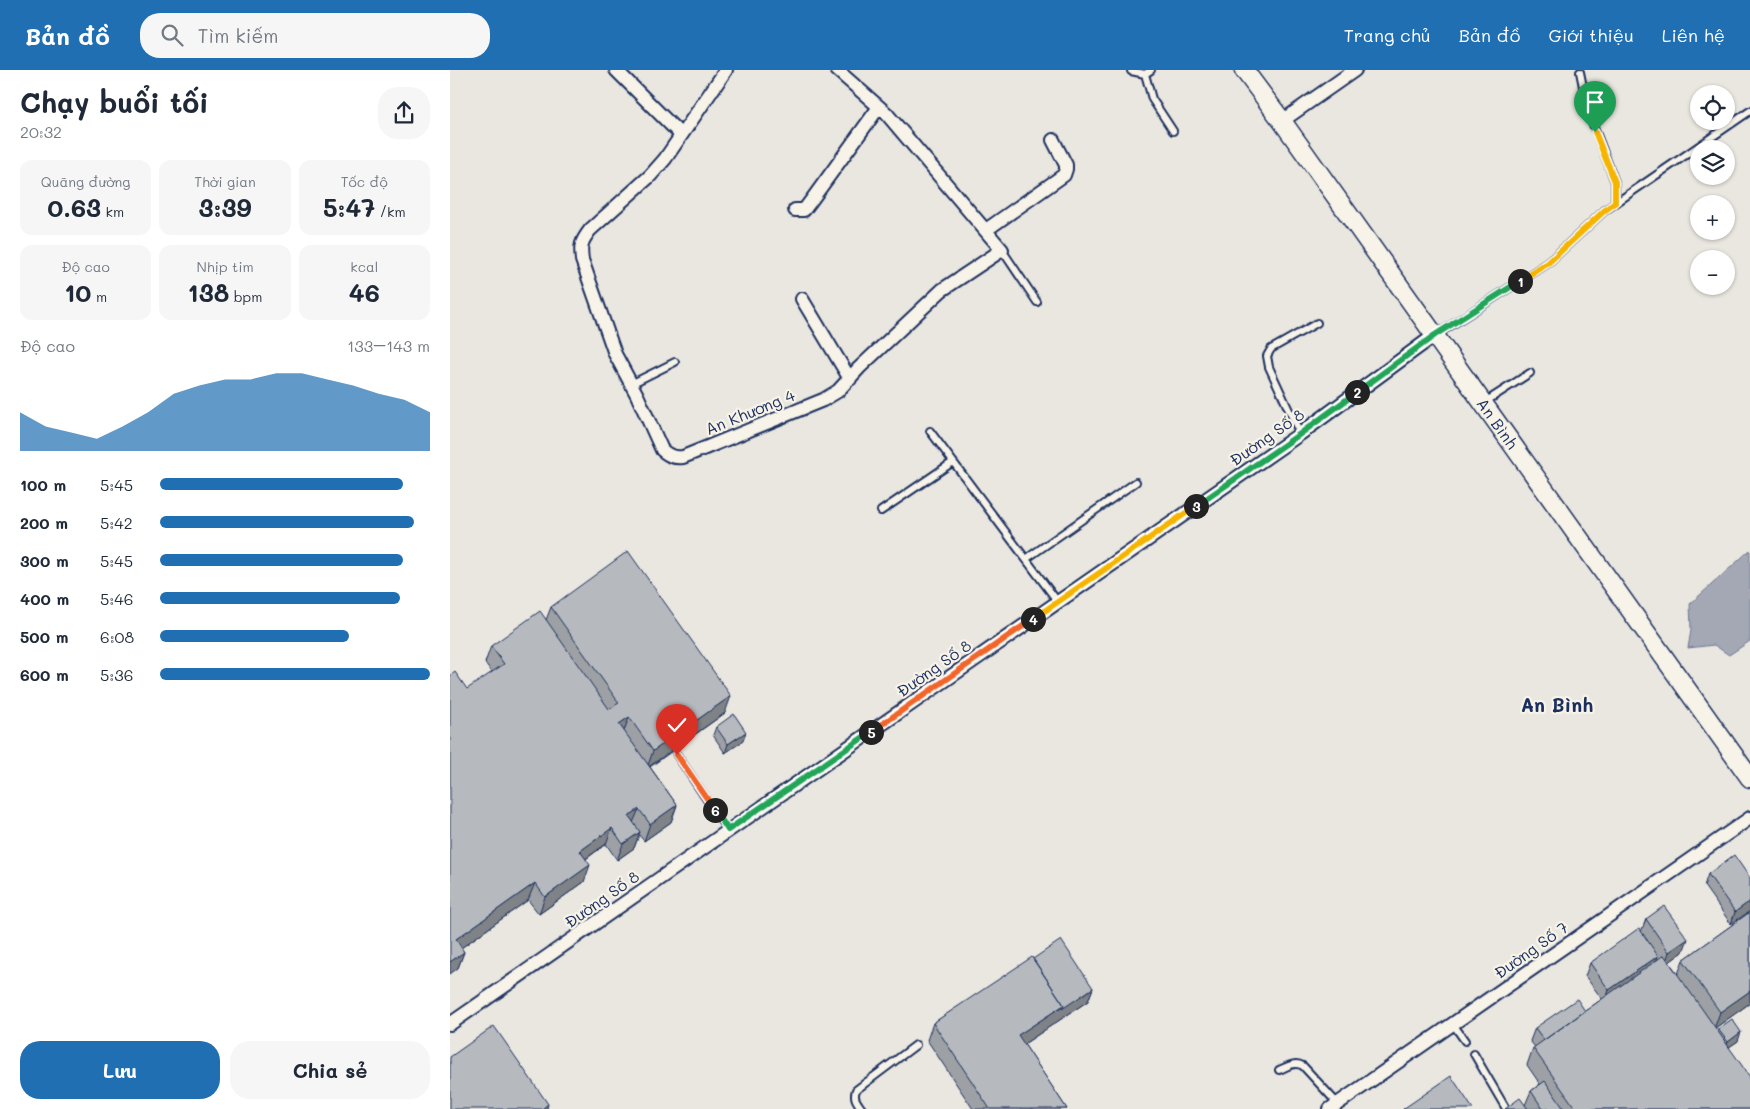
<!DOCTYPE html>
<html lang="vi">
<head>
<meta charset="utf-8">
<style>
	:root { --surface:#fff; --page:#f6f6f7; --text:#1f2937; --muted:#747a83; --accent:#1f6fb2 }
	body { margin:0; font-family:Mali,sans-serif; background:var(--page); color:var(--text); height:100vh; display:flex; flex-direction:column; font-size:19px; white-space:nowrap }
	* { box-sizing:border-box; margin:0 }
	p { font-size:16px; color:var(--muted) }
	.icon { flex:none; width:28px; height:28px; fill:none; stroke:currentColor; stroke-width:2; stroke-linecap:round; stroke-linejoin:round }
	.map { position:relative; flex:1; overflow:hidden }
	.sheet { display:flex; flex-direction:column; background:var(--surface); width:450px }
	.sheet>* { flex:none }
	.fabs { position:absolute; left:1240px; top:15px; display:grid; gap:10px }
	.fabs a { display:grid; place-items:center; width:45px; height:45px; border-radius:50%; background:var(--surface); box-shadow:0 1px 4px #0004; font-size:25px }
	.pin { position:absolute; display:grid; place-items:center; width:42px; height:42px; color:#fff; margin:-51px -21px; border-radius:50% 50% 50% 0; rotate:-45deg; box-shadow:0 0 5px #0007 }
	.pin .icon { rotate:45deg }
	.km { position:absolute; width:25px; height:25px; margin:-12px; border-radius:50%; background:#222; color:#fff; font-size:14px; line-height:25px; text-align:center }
	.round { display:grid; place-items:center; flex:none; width:52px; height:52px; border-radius:20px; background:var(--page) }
	.overview { display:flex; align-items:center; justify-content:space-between; height:85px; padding:0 20px }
	h1 { font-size:28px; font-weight:800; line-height:38px }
	.metrics { display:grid; grid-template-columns:repeat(3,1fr); gap:8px; height:85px; padding:5px 20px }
	.metrics div { display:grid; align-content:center; border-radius:12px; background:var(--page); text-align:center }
	.metrics b { font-size:25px; font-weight:800 }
	.metrics small { font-size:14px; font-weight:400 }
	.metrics p { font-size:14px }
	.chart { height:140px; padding:10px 20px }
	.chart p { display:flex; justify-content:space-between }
	.chart svg { width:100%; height:90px; margin-top:5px; fill:var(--accent); opacity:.7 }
	.cta { display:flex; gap:10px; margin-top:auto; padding:10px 20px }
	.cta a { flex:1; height:58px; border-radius:20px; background:var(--accent); color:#fff; font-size:20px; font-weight:800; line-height:58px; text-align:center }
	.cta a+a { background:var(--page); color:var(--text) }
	ul { padding:0 20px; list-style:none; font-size:16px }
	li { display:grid; grid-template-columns:80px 60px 1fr; align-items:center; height:38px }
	li i { height:12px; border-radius:6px; background:var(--accent) }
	header { display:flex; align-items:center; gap:30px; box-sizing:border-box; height:70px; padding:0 25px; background:var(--accent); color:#fff }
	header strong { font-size:24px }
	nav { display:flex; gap:28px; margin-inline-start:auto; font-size:18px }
	.search { width:350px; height:45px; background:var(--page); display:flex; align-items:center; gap:12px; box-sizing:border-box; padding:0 18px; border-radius:20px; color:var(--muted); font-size:19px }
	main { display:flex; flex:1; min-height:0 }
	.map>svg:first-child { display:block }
</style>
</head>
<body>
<header>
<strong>Bản đồ</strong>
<div class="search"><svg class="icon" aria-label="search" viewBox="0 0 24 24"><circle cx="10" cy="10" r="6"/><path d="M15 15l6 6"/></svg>Tìm kiếm</div>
<nav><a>Trang chủ</a><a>Bản đồ</a><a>Giới thiệu</a><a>Liên hệ</a></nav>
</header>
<main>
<section class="sheet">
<div class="overview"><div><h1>Chạy buổi tối</h1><p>20:32</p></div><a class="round"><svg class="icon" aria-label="share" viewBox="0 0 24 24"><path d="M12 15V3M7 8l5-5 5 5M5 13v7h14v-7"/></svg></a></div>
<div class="metrics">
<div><p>Quãng đường</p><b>0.63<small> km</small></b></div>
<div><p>Thời gian</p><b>3:39</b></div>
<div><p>Tốc độ</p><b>5:47<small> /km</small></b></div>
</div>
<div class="metrics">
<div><p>Độ cao</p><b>10<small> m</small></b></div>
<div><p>Nhịp tim</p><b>138<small> bpm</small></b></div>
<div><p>kcal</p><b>46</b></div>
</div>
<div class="chart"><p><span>Độ cao</span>133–143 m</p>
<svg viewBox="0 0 160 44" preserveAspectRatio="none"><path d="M0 44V25L10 32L20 35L30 38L40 32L50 25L60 16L70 12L80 9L90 9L100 6L110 6L120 9L130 12L140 16L150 19L160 25V44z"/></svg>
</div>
<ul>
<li><b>100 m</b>5:45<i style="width:90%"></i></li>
<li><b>200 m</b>5:42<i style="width:94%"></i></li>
<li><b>300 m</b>5:45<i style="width:90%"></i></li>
<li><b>400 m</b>5:46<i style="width:89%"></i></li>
<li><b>500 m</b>6:08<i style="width:70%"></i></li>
<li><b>600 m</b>5:36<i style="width:100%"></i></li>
</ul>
<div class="cta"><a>Lưu</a><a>Chia sẻ</a></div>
</section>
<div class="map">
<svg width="1300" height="1039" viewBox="0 0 1300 1039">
	<rect width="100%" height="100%" fill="#eae7e0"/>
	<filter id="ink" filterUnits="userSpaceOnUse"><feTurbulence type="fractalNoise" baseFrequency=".02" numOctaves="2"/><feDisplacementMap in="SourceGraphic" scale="10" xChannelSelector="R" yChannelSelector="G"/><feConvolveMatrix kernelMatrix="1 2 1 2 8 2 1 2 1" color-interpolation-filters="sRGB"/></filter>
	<g filter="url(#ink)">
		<path fill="#a3a8b4" stroke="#6d7892" d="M1300 480V571L1279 585 1264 575 1238 578 1241 560 1240 534Z"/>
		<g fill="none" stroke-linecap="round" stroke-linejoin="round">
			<defs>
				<path id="lane" d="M681 1 695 4 701 0
					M1130 2 1138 41 1165 112V133
					M695 4 702 29 723 61
					M552 180 587 232
					M986 265 1098 193 1154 141 1300 41
					M181 314 225 292
					M1035 332 1080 303
					M480 361 608 532
					M850 364 819 297 817 286 821 279 867 253
					M431 441 503 392
					M576 489 686 412
					M227 685 278 761
					M1003 954 1015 971
					M1024 984 1055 1037
					M829 1000C837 997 844 991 853 996L888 1034
					M412 1039C407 1032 403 1028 406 1020L466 975"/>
				<path id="street" d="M166 0 231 65
					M276 0 215 89 200 106 140 160C131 172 130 175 132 190L165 284 187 325 212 380C219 386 224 388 233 387L373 330 388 321 409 298 492 220 552 180 436 43 387 0
					M832 51 905 0
					M345 140H354L363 128 429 37
					M536 160 614 105 616 99V95L603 70
					M352 229 400 309
					M0 954 850 364 985 265
					M880 1039 1300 748"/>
				<g id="secondary">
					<path id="s1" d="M794 0 832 51 1300 708"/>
				</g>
			</defs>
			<use href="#lane" stroke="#1b2f5e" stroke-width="10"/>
			<use href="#street" stroke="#1b2f5e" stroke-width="16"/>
			<use href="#secondary" stroke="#1b2f5e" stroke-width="21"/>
			<use href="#lane" stroke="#f7f3e8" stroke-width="6"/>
			<use href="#street" stroke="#f7f3e8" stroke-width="12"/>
			<use href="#secondary" stroke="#f7f3e8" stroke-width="18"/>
		</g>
		<path fill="#9da0a4" stroke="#1b2f5e" d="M101 537 275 643 200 697 227 735 221 752 194 771 189 765 184 778 167 790 156 774 136 789 134 812 89 844 78 830 11 878 14 882 8 898 42 602 35 593 41 576 96 550Z
			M266 657 293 671 275 683 263 665Z
			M1258 804 1300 808 1281 854 1254 816Z
			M1300 842V933L1265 958 1268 961V959L1288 971 1279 977 1300 1039H1055L1075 1035 1081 1021 1090 1014 1077 995 1083 978 1085 977 1080 971 1085 958 1135 941 1152 929 1135 906 1140 893 1191 862 1196 849 1233 882 1219 892 1228 904 1233 890Z
			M583 889 643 918 638 931 574 974 617 1039H523L477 970 483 953Z"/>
		<path fill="#7f8286" stroke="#1b2f5e" d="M281 626 275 643 197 698 203 681Z
			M179 647 173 664 169 654Z
			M296 662 293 671 275 683 278 674Z
			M227 735 221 752 194 771 200 754Z
			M189 739 182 755 179 746Z
			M162 758 156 774 124 797 130 781Z
			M190 762 184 778 167 790 173 774Z
			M140 795 134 812 89 844 95 827Z
			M85 813 78 830 0 886 6 869Z
			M1300 831V841L1281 854 1285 842Z
			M1238 869 1233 882 1215 895 1219 882Z
			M14 882 8 898 0 904V892Z
			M1208 886 1204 899 1155 933 1159 920Z
			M643 918 638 931 562 982 568 965 614 935Z
			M1300 921V933L1264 959 1270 942Z
			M1291 962 1288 971 1275 980 1278 972Z
			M98 1034 97 1039H92Z"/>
		<path fill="#b6babf" stroke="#1b2f5e" d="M178 481 281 626 203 681 179 647 169 654 227 735 200 754 189 739 179 746 190 762 173 774 162 758 130 781 140 795 95 827 85 813 6 869 14 882 0 892V606L5 602 17 619 54 594 41 576 90 541 159 639 169 633 101 537Z
			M284 644 296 662 278 674 266 657Z
			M1284 785 1300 808V831L1285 842 1258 804Z
			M1214 836 1238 869 1219 882 1196 849Z
			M1300 842V921L1270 942 1233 890Z
			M1189 858 1208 886 1159 920 1140 893Z
			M611 870 643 918 612 939 614 935 583 889Z
			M1214 885 1300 1007V1039H1126L1083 978Z
			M582 887 614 935 568 965 617 1039H540L483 953Z
			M1127 929 1135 941 1094 970 1085 958Z
			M1282 949 1291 962 1278 972 1268 959Z
			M44 956 98 1034 92 1039H0V987Z
			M1001 1006 1023 1039H953Z
			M1095 1011 1114 1039H1093L1081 1021Z
			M1070 1028 1078 1039H1055Z"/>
	</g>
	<g fill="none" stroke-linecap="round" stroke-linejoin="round" filter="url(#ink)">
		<defs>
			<path id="split-1" d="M1070 211 1098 193 1154 141 1165 133V112L1145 62"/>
			<path id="split-2" d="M907 322 985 265 1070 211"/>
			<path id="split-3" d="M746 436 850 364 907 322"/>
			<path id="split-4" d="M583 549 746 436"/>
			<path id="split-5" d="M421 662 583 549"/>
			<path id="split-6" d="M265 740 278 760 421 662"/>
			<path id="split-7" d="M227 685 265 740"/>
		</defs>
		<use href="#split-1" stroke="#fff" stroke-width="10"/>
		<use href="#split-2" stroke="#fff" stroke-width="10"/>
		<use href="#split-3" stroke="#fff" stroke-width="10"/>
		<use href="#split-4" stroke="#fff" stroke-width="10"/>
		<use href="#split-5" stroke="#fff" stroke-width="10"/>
		<use href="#split-6" stroke="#fff" stroke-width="10"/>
		<use href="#split-7" stroke="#fff" stroke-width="10"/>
		<use href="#split-1" stroke="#f5b400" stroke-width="6"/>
		<use href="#split-2" stroke="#22a559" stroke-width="6"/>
		<use href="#split-3" stroke="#22a559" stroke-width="6"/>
		<use href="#split-4" stroke="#f5b400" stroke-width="6"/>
		<use href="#split-5" stroke="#f0652b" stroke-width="6"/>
		<use href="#split-6" stroke="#22a559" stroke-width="6"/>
		<use href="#split-7" stroke="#f0652b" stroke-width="6"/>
	</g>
	<g text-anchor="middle" stroke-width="4.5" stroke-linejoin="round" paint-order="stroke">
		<g font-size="16" fill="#1b2f5e" stroke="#f7f3e8">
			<text transform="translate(300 342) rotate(-22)" y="6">An Khương 4</text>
			<text dy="6" stroke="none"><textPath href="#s1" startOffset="435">An Bình</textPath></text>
			<text transform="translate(817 367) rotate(-35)" y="6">Đường Số 8</text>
			<text transform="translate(484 598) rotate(-35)" y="6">Đường Số 8</text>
			<text transform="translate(152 829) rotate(-35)" y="6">Đường Số 8</text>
			<text transform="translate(1081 880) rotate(-35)" y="6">Đường Số 7</text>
		</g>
		<g font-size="19" font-weight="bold" fill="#1b2f5e" stroke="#f7f3e8">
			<text x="1107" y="642">An Bình</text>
		</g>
	</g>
</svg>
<div class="fabs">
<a><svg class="icon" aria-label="locate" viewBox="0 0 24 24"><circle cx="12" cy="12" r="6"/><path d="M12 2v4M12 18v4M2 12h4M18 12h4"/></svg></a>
<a><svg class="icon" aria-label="layers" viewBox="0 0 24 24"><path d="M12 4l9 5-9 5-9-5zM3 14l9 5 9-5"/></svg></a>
<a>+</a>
<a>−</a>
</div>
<div class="pin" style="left:1145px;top:62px;background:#1e9e55"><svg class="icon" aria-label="arrive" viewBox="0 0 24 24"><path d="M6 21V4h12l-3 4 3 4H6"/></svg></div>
<div class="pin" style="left:227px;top:685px;background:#d93025"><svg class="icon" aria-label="check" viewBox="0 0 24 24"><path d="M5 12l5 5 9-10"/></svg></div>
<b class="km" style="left:1070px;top:211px">1</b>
<b class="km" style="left:907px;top:322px">2</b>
<b class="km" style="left:746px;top:436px">3</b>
<b class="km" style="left:583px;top:549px">4</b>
<b class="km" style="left:421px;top:662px">5</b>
<b class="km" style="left:265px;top:740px">6</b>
</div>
</main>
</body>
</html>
